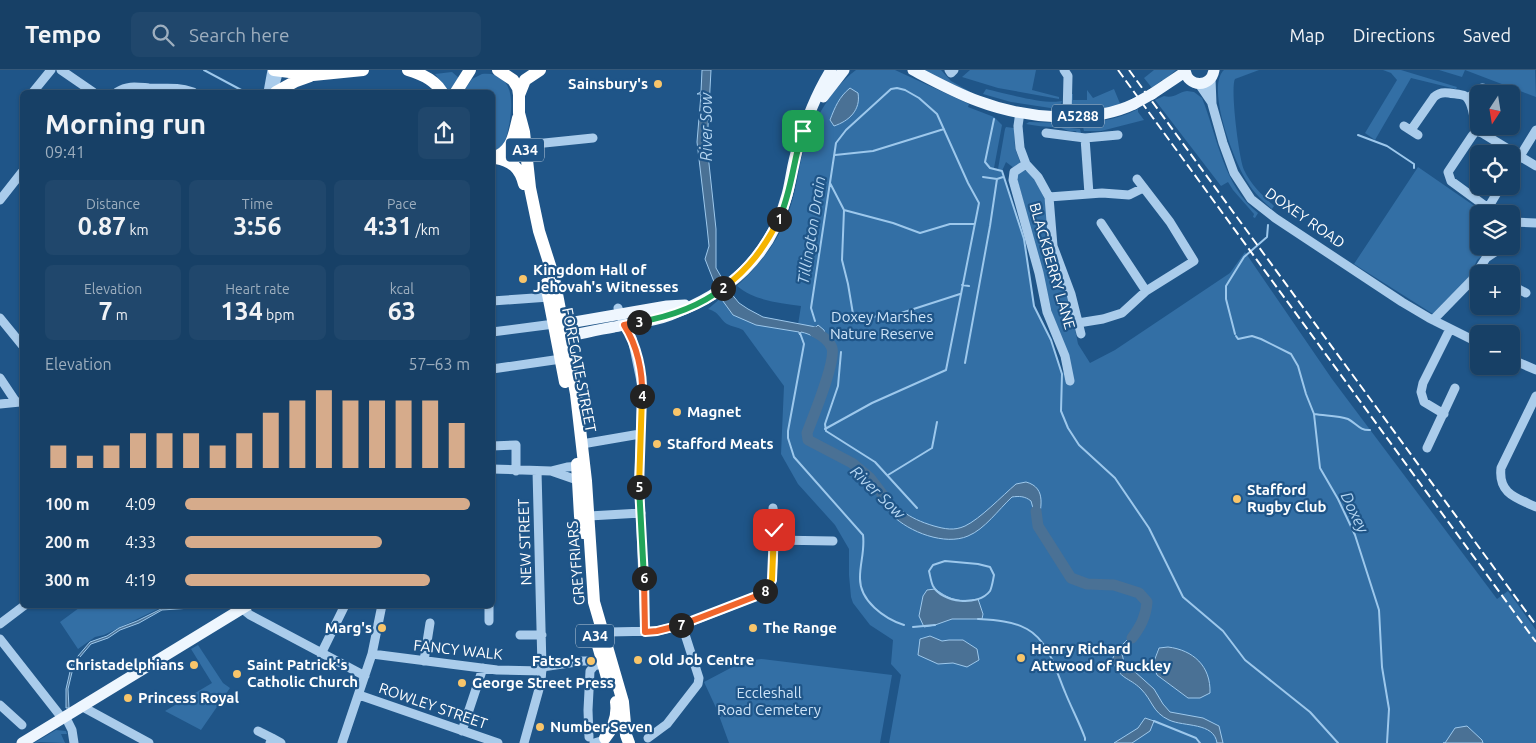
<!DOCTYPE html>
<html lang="en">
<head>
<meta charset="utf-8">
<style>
	:root { --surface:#174066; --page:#20476c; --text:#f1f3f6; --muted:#9eafbf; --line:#36597a; --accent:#d6ab8b }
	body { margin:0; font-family:Ubuntu,sans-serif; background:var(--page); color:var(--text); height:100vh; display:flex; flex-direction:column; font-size:19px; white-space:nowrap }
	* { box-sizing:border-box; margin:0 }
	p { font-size:16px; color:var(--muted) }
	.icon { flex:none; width:28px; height:28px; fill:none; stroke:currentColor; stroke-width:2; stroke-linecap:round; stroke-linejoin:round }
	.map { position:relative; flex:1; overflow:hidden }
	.details { position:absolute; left:20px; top:20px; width:475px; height:518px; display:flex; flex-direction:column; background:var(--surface); border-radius:8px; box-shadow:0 1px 4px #0004,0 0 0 1px var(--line) }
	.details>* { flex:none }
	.needle { width:32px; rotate:192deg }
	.fabs { position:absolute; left:1470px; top:15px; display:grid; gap:10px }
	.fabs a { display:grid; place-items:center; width:50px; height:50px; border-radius:8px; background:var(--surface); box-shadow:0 1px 4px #0004,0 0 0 1px var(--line); font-size:25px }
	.pin { position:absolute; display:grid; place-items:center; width:42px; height:42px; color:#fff; margin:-21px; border-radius:10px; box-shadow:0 2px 8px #0006 }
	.km { position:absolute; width:25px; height:25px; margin:-12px; border-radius:50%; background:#222; color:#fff; font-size:14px; line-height:25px; text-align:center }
	.round { display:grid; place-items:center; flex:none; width:52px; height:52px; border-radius:8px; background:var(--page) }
	.head { display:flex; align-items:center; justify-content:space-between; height:85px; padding:0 25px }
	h1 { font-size:28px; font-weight:600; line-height:38px }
	.figures { display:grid; grid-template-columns:repeat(3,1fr); gap:8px; height:85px; padding:5px 25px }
	.figures div { display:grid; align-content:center; border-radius:8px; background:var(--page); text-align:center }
	.figures b { font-size:25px; font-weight:600 }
	.figures small { font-size:14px; font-weight:400 }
	.figures p { font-size:14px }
	.chart { height:140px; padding:10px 25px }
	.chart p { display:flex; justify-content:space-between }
	.chart svg { width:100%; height:90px; margin-top:5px; stroke:var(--accent); stroke-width:6 }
	ul { padding:0 25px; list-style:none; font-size:16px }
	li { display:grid; grid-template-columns:80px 60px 1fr; align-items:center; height:38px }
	li i { height:12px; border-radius:6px; background:var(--accent) }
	header { display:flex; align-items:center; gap:30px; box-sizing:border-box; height:70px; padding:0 25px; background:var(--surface); border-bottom:1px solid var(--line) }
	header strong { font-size:24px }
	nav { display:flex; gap:28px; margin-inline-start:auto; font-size:18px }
	.search { width:350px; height:45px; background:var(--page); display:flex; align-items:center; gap:12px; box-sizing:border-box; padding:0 18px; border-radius:8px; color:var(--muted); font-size:19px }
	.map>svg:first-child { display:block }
</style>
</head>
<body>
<header>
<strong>Tempo</strong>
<div class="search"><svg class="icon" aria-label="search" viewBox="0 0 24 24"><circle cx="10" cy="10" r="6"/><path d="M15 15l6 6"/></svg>Search here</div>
<nav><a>Map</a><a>Directions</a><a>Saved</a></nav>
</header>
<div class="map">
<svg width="1536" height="673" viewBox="0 0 1536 673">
	<rect width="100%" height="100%" fill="#1f5588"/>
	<path fill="#336fa5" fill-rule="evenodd" d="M856 0H895L969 34 968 37 994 47 1002 55 994 98 998 99 1005 59 1006 57 1014 58 1015 78 1020 92 1018 96 1014 98 1006 92 1002 101 1024 169 1034 236 1051 270 1062 303 1070 300 1053 246 1016 104 1022 99C1035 103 1041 121 1046 132L1068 224 1078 274 1090 293 1115 280 1230 203 1245 182 1332 309 1497 529 1508 521 1536 560V673H1483L1482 670 1455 658 1445 673H889L901 605 891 594 893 570 870 555 853 533 851 527 849 505V479L835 455 798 414 781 384 784 316 743 260C738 257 732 257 727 254 719 249 721 243 708 239L721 228 733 245 797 261 801 236C780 233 755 231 737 216 758 196 775 176 786 149 794 130 797 110 801 90 810 57 828 21 856 0ZM1158 578 1188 628 1157 605 1153 594Z
		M922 0H941L951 11 974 24Z
		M970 0H1036L1032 20 1059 27V29L998 18 962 7Z
		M1154 0H1176L1163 11 1162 10 1152 18 1144 8Z
		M1224 0H1259L1235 9C1230 18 1239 89 1244 100 1251 115 1262 125 1274 136L1272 139C1263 131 1254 123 1248 113 1235 95 1205 17 1224 0Z
		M1383 0H1401L1457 17 1456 19 1411 8 1375 70 1365 63 1397 10 1391 3Z
		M1439 0H1535L1536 27 1465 0 1462 7Z
		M452 2 459 8 451 22H449L435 4Z
		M482 4C523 0 511 53 504 75L493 82 492 22H463L472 9Z
		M986 19C1004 23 1045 35 1062 31L1060 38 1057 39 1011 32 983 24Z
		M1114 19 1121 36 1112 39 1072 42 1069 38 1071 24H1073V30H1087V20L1093 28Z
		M1187 21 1194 22 1202 28C1218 68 1223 115 1258 143L1255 148 1253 147 1254 144 1233 120 1228 112 1221 116 1155 30 1164 26C1174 29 1178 22 1187 21Z
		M1138 39V42L1144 50 1101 61H1084L1083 57 1072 56 1069 53C1094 52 1116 51 1138 39Z
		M1029 52 1066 53 1070 58 1080 59 1081 63H1077L1076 61C1064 62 1064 57 1055 57 1045 57 1036 56 1026 54Z
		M1418 97 1486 144H1479V176H1493L1477 190 1470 206 1433 244 1354 194Z
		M83 535H180L181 536 160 538 104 565 95 567 78 579 60 552Z
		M198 575 223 613 230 618 201 660 165 641 212 613 191 579Z
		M761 589 892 605 880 673H729L717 640 704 612 742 592Z
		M56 660 66 661 67 664H61L65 673 40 672 34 673Z"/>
	<path fill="#4a7195" stroke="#9dc8ec" d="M702 0H711L707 75 716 159V198L730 222 739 233 748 239 763 247 816 257 818 255 824 260 827 270C818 270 811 264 801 262L800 265 799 264V262L756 255 733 245 720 227 705 189 709 176 707 157 697 72 701 24H697L701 22Z
		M850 18 858 23C861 40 849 51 834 56L830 50C835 37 839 27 850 18Z
		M1026 412C1048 418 1040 439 1038 456L1031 431C1025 426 1019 426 1012 427 998 440 985 459 968 466 945 476 909 462 892 445 885 437 881 427 877 418 897 438 907 448 934 456 945 459 954 461 965 456 980 449 1002 426 1016 414Z
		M935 519C952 531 958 532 978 529L983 544 982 549H952L935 555 924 557 919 546 923 526 927 520Z
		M191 535H196L191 538 162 540 139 553 120 560 108 568 91 574 74 594 68 619 69 638H66V619L72 593 90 572 107 566 119 558 137 551 161 539 185 537Z
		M1140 557 1122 584 1124 592 1154 619 1163 634 1170 642 1203 648 1219 656 1223 673H1217C1214 652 1184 657 1169 650 1152 642 1153 631 1141 619 1129 607 1120 610 1112 590L1116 581Z
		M930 566 942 571 949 570H963L977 579 979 590 967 597 953 593 938 594 918 585 920 569Z
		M1168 577C1193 580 1211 596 1210 623L1200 628H1188L1157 605 1153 594 1159 578Z
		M1145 648 1154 651 1150 661 1132 673H1114L1138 658Z
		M1467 656 1482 670 1483 673H1443H1445L1455 658Z"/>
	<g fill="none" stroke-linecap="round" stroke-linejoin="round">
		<path stroke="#9dc8ec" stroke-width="2" d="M204 0 245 22
			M994 49 985 92 990 98 1002 101 1024 169 1034 236 1051 270 1062 304 1061 341 1068 358 1079 375 1115 408 1149 458 1183 527 1223 561 1245 590 1310 642 1338 673
			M1358 65 1387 76 1414 94V98
			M835 85 873 81 944 59
			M983 107 997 109
			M830 113 844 140 893 153 920 163 950 154H974
			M844 140 842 190 848 214 854 250 859 252 877 246 895 245 960 224
			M962 215 969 216
			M815 251 811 238 836 73 846 60 891 19 897 18 905 20
			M800 263 804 274 788 361V368L794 387 863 465C865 480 860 493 860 507 859 531 885 549 904 555
			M1235 264 1226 229V216L1244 187 1267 167 1268 155
			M1236 266 1238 269 1252 266 1261 269 1291 284 1298 296 1306 324 1314 344 1320 398 1338 429 1355 465 1379 540 1382 597 1389 639 1387 673
			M841 282 838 316 825 354 826 361 875 392 917 438
			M965 293 990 156 997 109 1003 107
			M1314 344C1325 346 1338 345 1348 349 1356 353 1360 361 1370 360
			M825 359 872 333 946 300 979 133 968 113 937 44 919 28 905 20
			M888 405 932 378 937 352
			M945 491 978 494 990 497 994 505C993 510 992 517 990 521 978 537 942 533 933 516 931 512 930 505 929 501L933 495Z
			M978 549C995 550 1013 551 1027 559 1049 571 1056 601 1065 622 1071 637 1079 652 1085 668V670
			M913 557 935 555
			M1154 651 1196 668 1200 673"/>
		<path stroke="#4a7195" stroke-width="11" d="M815 262C822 266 829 270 832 278 836 292 813 347 807 363L808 370 852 393 870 408 886 429
			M1036 441 1038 456 1071 508 1087 514 1114 515 1139 523 1147 532C1146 546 1141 556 1132 568"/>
		<path stroke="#aacceb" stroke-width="9" d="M61 0 93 22
			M949 0 951 3 954 0
			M1064 0 1068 6 1067 47
			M1211 9 1212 34 1223 73 1234 103 1251 129 1275 148 1402 232 1429 248 1479 273
			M1199 14 1212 33
			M33 22 51 0
			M117 22C128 15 137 17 149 18 166 19 175 16 193 22
			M268 22 272 0
			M273 22 279 0
			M1468 28 1482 18 1509 23
			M1020 42 1018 56 1020 78 1026 94 1038 107 1049 127 1053 176 1071 224 1081 264
			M1404 56 1418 65
			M1411 60 1434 27C1438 23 1443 22 1449 23 1454 24 1461 24 1465 26 1474 32 1474 52 1476 61
			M1046 63 1085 68
			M525 75 593 68
			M1026 94 1014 102 1013 110 1039 203 1047 242 1065 286 1070 311
			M1511 101 1536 60
			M1089 124 1085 68 1118 65
			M1049 127 1102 123 1129 125 1143 118
			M0 130 22 102
			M1488 138 1501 116
			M1496 144 1451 111 1448 102 1472 66 1476 61 1482 63 1536 96
			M1511 152 1536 153
			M1101 153 1146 221
			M1511 215 1526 223
			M492 231 549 227
			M618 238 624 255 632 268 642 316 639 408 645 562
			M0 248 22 275
			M1433 250 1472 210 1486 188 1504 176
			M1078 253 1103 249 1122 243 1146 221 1194 191 1170 152 1137 109
			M492 262 554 254
			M1511 289 1536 300
			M492 299 561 289
			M0 308 16 332
			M1536 326 1501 398C1498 424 1517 428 1536 437
			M0 334 20 332
			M1444 344 1424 332 1421 322 1423 313 1450 259
			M582 374 640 364
			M492 376 516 375V401
			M1427 378 1455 318
			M492 399 551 401 577 410
			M551 401 567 397 582 396
			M589 446 641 443
			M774 470 833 471
			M239 536 250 545 365 606
			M489 551V535
			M0 554 25 535
			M520 565H542
			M603 565 609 562 657 561 682 555 759 525 768 517 772 510 775 451 773 438
			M0 569 62 648
			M321 584 345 535
			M372 584 497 600 542 601
			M424 591 430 553
			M542 597 583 591H591L594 596 598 595
			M359 625 498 673
			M0 635 22 655
			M81 636 149 673
			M65 646 72 660 74 673
			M258 661 272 668 270 673
			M462 661 483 598
			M589 667 588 640 590 601 594 596
			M272 668 281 673
			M648 668 667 654 698 614 699 608 682 555
			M342 673 372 584 382 535
			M524 673 541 612 542 597 537 401
			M594 673 601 671"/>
		<path stroke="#eef6fe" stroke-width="11" d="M913 0C934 11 956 23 978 31 1023 48 1090 55 1134 34
			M1185 0C1188 18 1211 18 1214 0
			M1152 24 1185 2
			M823 27 844 0
			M556 254H563L667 236 685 235
			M558 268C577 265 595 260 614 257 632 253 652 252 670 245 729 223 770 188 787 125 791 110 792 95 797 80 805 53 816 24 831 0
			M22 673 248 535"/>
		<path stroke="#fff" stroke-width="12" d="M274 0 313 5 363 0
			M408 0C422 4 435 10 442 22
			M498 0 513 10 518 18 519 25V43L524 62 530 118 539 161 554 208 576 324 586 411 594 532 623 632 626 665 629 673
			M276 22 296 11 310 6
			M456 22 470 0
			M519 25 525 10 540 0
			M492 88C512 83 514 65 518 48
			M496 88C512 91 520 98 524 114
			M546 214 565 312
			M577 394 580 446 583 463
			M597 572 608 611
			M605 668C614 657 618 646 616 632"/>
		<path stroke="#fff" stroke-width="2" stroke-dasharray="9 4" stroke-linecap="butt" d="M1118 0 1536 572
			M1129 0 1536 555"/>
		<path stroke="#eef6fe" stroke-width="11" d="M1134 34 1152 24"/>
	</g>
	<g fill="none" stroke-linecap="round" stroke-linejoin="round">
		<defs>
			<path id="split-1" d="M779 149C792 121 793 90 803 61"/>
			<path id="split-2" d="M723 218C749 199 765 177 779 149"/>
			<path id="split-3" d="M639 252C668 247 700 236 723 218"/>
			<path id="split-4" d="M639 252 624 255C637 275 643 302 642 326"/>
			<path id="split-5" d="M639 417 642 326"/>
			<path id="split-6" d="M639 417 644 508"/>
			<path id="split-7" d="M644 508 645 562 657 561 681 555"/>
			<path id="split-8" d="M681 555 759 525 765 521"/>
			<path id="split-9" d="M765 521 772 510 774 460"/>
		</defs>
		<use href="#split-1" stroke="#fff" stroke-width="10"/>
		<use href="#split-2" stroke="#fff" stroke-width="10"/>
		<use href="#split-3" stroke="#fff" stroke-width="10"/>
		<use href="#split-4" stroke="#fff" stroke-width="10"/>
		<use href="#split-5" stroke="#fff" stroke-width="10"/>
		<use href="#split-6" stroke="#fff" stroke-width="10"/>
		<use href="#split-7" stroke="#fff" stroke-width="10"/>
		<use href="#split-8" stroke="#fff" stroke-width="10"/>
		<use href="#split-9" stroke="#fff" stroke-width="10"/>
		<use href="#split-1" stroke="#22a559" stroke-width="6"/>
		<use href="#split-2" stroke="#f5b400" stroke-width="6"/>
		<use href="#split-3" stroke="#22a559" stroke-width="6"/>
		<use href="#split-4" stroke="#f0652b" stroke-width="6"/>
		<use href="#split-5" stroke="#f5b400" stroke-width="6"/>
		<use href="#split-6" stroke="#22a559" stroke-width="6"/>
		<use href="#split-7" stroke="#f0652b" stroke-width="6"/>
		<use href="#split-8" stroke="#f0652b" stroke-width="6"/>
		<use href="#split-9" stroke="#f5b400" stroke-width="6"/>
	</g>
	<g fill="#f8c56a" stroke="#1f5588" stroke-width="2">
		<circle cx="658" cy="14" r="5"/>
		<circle cx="523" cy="209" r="5"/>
		<circle cx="677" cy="342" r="5"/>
		<circle cx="657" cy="374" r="5"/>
		<circle cx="1237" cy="429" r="5"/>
		<circle cx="382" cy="558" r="5"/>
		<circle cx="753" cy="558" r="5"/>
		<circle cx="1021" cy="588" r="5"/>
		<circle cx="638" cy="590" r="5"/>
		<circle cx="591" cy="591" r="5"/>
		<circle cx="194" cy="595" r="5"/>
		<circle cx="237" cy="604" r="5"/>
		<circle cx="462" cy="613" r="5"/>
		<circle cx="128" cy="628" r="5"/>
		<circle cx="540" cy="657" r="5"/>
	</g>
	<g text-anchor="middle" stroke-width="4.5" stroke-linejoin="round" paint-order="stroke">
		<g fill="#1f5588" stroke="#bcccdb" stroke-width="1">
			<rect x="1052" y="34.5" width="52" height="23" rx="4"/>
			<rect x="506" y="68.5" width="38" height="23" rx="4"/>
			<rect x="576" y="554.5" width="38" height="23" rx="4"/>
		</g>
		<g font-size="14" font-weight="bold" fill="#fff">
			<text x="1078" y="51">A5288</text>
			<text x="525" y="85">A34</text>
			<text x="595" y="571">A34</text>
		</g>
		<g font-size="15" font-weight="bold" fill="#fff" stroke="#1f5588" text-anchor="start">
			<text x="648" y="19" text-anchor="end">Sainsbury's</text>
			<text x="533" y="205">Kingdom Hall of<tspan x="533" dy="17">Jehovah's Witnesses</tspan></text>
			<text x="687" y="347">Magnet</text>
			<text x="667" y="379">Stafford Meats</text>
			<text x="1247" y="425">Stafford<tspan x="1247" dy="17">Rugby Club</tspan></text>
			<text x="372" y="563" text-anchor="end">Marg's</text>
			<text x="763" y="563">The Range</text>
			<text x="1031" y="584">Henry Richard<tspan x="1031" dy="17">Attwood of Ruckley</tspan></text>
			<text x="648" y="595">Old Job Centre</text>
			<text x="581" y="596" text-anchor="end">Fatso's</text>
			<text x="184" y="600" text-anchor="end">Christadelphians</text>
			<text x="247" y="600">Saint Patrick's<tspan x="247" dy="17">Catholic Church</tspan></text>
			<text x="472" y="618">George Street Press</text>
			<text x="138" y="633">Princess Royal</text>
			<text x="550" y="662">Number Seven</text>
		</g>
		<g font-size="15" fill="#fff" stroke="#1f5588">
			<text transform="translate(1305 148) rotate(35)" y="5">DOXEY ROAD</text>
			<text transform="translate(1052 196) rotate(74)" y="5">BLACKBERRY LANE</text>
			<text transform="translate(579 300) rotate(79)" y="5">FOREGATE STREET</text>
			<text transform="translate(525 472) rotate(-92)" y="5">NEW STREET</text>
			<text transform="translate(576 493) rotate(-95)" y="5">GREYFRIARS</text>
			<text transform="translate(458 580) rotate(6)" y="5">FANCY WALK</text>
			<text transform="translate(433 636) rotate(19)" y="5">ROWLEY STREET</text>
		</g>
		<g font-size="15" fill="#cee4f8" stroke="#1f5588">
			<text x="882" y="252">Doxey Marshes<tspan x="882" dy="17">Nature Reserve</tspan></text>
			<text x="769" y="628">Eccleshall<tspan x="769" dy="17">Road Cemetery</tspan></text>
		</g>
		<g font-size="16" font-style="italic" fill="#b5d6f2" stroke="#1f5588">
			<text transform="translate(706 57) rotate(-90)" y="6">River Sow</text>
			<text transform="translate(811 160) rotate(-81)" y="6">Tillington Drain</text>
			<text transform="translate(878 422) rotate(44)" y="6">River Sow</text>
			<text transform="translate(1355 442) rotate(64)" y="6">Doxey</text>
		</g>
	</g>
</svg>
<div class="fabs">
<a><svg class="needle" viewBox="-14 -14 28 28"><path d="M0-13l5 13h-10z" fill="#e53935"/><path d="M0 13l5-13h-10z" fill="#9eafbf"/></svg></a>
<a><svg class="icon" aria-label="locate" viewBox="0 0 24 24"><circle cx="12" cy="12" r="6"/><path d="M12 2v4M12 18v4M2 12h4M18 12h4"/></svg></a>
<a><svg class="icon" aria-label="layers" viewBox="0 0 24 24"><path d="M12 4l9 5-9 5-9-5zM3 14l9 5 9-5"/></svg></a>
<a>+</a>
<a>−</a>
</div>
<div class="pin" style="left:803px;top:61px;background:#1e9e55"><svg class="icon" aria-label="arrive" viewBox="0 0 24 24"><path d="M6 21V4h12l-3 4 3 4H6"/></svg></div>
<div class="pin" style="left:774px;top:460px;background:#d93025"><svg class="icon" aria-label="check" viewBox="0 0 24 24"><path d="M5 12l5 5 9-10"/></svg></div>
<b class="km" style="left:779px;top:149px">1</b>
<b class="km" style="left:723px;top:218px">2</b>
<b class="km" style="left:639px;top:252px">3</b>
<b class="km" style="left:642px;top:326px">4</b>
<b class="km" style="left:639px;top:417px">5</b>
<b class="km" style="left:644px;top:508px">6</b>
<b class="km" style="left:681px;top:555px">7</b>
<b class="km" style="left:765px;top:521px">8</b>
<section class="details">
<div class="head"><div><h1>Morning run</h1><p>09:41</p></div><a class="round"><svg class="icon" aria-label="share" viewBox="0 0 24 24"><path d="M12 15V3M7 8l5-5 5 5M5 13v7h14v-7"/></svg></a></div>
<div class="figures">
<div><p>Distance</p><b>0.87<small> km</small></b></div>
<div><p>Time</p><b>3:56</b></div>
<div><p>Pace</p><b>4:31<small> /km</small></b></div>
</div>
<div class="figures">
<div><p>Elevation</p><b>7<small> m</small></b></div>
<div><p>Heart rate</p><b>134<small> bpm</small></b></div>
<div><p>kcal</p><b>63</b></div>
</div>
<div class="chart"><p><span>Elevation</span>57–63 m</p>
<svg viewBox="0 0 160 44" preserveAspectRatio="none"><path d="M5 44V33M15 44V38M25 44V33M35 44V27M45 44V27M55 44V27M65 44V33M75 44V27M85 44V17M95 44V11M105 44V6M115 44V11M125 44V11M135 44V11M145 44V11M155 44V22"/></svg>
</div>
<ul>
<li><b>100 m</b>4:09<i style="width:100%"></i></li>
<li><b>200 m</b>4:33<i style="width:69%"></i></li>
<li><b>300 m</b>4:19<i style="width:86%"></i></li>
</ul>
</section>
</div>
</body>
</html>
